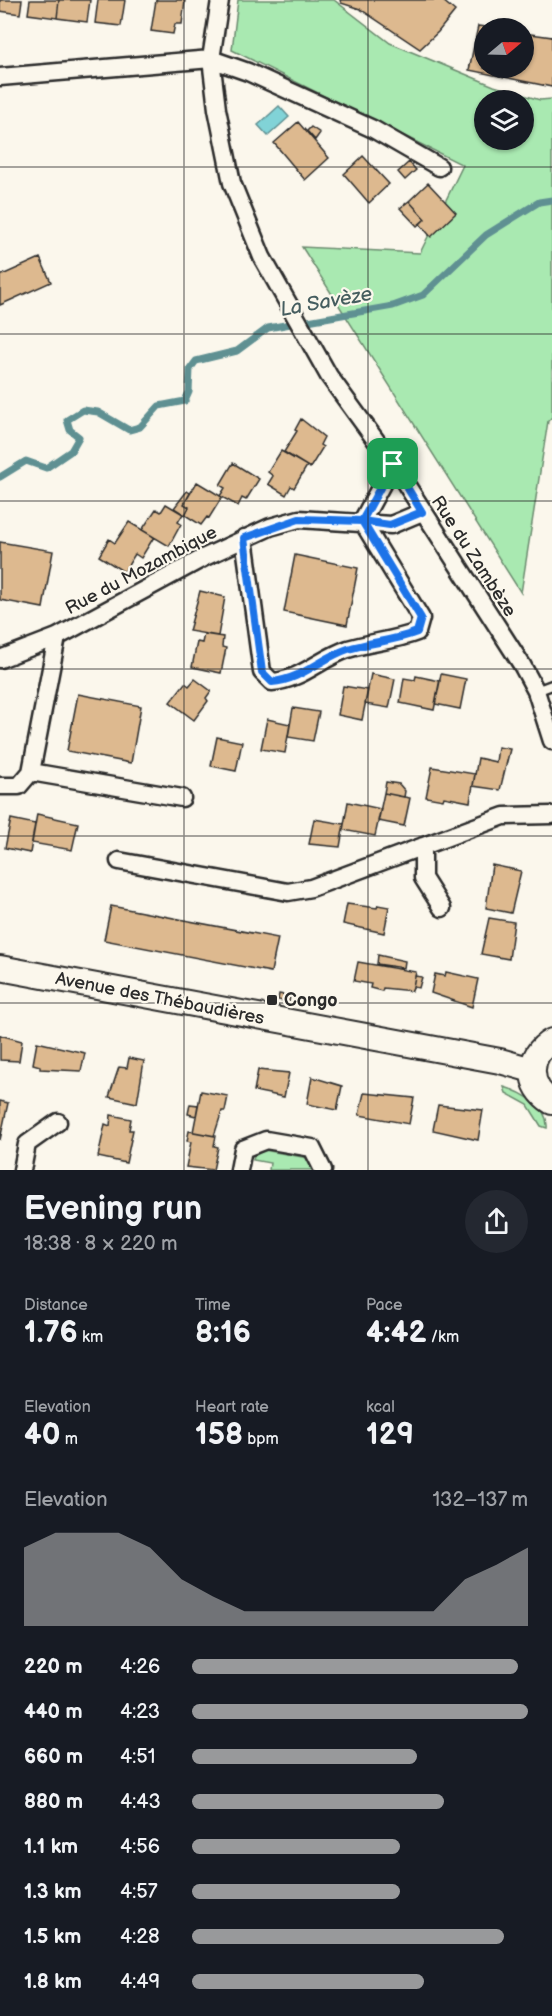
<!DOCTYPE html>
<html lang="en">
<head>
<meta charset="utf-8">
<style>
	:root { --surface:#171b24; --page:#242831; --text:#f1f3f6; --muted:#9ea1a6; --accent:#98999b }
	body { margin:0; font-family:"Balsamiq Sans",sans-serif; background:var(--page); color:var(--text); height:100vh; display:flex; flex-direction:column; font-size:22px; white-space:nowrap }
	* { box-sizing:border-box; margin:0 }
	p { font-size:20px; color:var(--muted) }
	.icon { flex:none; width:33px; height:33px; fill:none; stroke:currentColor; stroke-width:2; stroke-linecap:round; stroke-linejoin:round }
	.map { position:relative; height:1170px; overflow:hidden }
	.details { display:flex; flex-direction:column; background:var(--surface); flex:1 }
	.details>* { flex:none }
	.needle { width:39px; rotate:71deg }
	.buttons { position:absolute; left:474px; top:18px; display:grid; gap:12px }
	.buttons a { display:grid; place-items:center; width:60px; height:60px; border-radius:50%; background:var(--surface); box-shadow:0 2px 4px #0004; font-size:30px }
	.pin { position:absolute; display:grid; place-items:center; width:51px; height:51px; color:#fff; margin:-26px; border-radius:12px; box-shadow:0 3px 9px #0006 }
	.round { display:grid; place-items:center; flex:none; width:63px; height:63px; border-radius:32px; background:var(--page) }
	.head { display:flex; align-items:center; justify-content:space-between; height:102px; padding:0 24px }
	h1 { font-size:33px; font-weight:800; line-height:45px }
	.metrics { display:grid; grid-template-columns:repeat(3,1fr); gap:9px; height:102px; padding:6px 24px }
	.metrics div { display:grid; align-content:center }
	.metrics b { font-size:30px; font-weight:800 }
	.metrics small { font-size:16px; font-weight:400 }
	.metrics p { font-size:16px }
	.chart { height:168px; padding:12px 24px }
	.chart p { display:flex; justify-content:space-between }
	.chart svg { width:100%; height:108px; margin-top:6px; fill:var(--accent); opacity:.7 }
	ul { padding:0 24px; list-style:none; font-size:20px }
	li { display:grid; grid-template-columns:96px 72px 1fr; align-items:center; height:45px }
	li i { height:15px; border-radius:8px; background:var(--accent) }
	.map>svg:first-child { display:block }
</style>
</head>
<body>
<div class="map">
<svg width="552" height="1170" viewBox="0 0 552 1170">
	<rect width="100%" height="100%" fill="#fbf7ec"/>
	<filter id="ink" filterUnits="userSpaceOnUse"><feTurbulence type="fractalNoise" baseFrequency=".0167" numOctaves="2"/><feDisplacementMap in="SourceGraphic" scale="12" xChannelSelector="R" yChannelSelector="G"/><feConvolveMatrix kernelMatrix="1 2 1 2 8 2 1 2 1" color-interpolation-filters="sRGB"/></filter>
	<g filter="url(#ink)">
		<path fill="#a9e9b1" stroke="#6a8a6e" stroke-width="1.5" fill-rule="evenodd" d="M238 0H334L390 43 494 86 540 100 552 99V417L548 421 521 593 302 247 420 253 463 165 232 50ZM484 100H524V140H484Z
			M504 1087C522 1092 549 1107 547 1128L541 1126 528 1105 506 1093Z
			M264 1150 308 1158 314 1170H269L270 1163 253 1160 254 1156Z"/>
		<path fill="#81d3d7" stroke="#5f9092" stroke-width="1.5" d="M279 106 289 117 268 136 258 125Z"/>
		<g fill="none" stroke-linecap="round" stroke-linejoin="round">
			<path stroke="#5f9092" stroke-width="7" d="M0 477 26 461 46 468 71 451 79 437 70 430 67 420 83 410 98 412 129 430 140 427 159 406 185 401 189 392 190 369 196 361 237 351 268 328 393 306 423 295 486 235 539 202 552 200"/>
		</g>
		<path fill="#ddb98f" stroke="#2b2b2b" stroke-width="1.5" d="M0 0H22L20 14 0 11Z
			M30 0H59L57 18 28 14Z
			M59 0H90L87 22 57 18Z
			M98 0H125L121 26 95 23Z
			M156 0H185L182 24H175L173 34 151 31Z
			M340 0H442L455 11 438 32 420 49 360 9 341 3Z
			M478 26 493 28H484V68H524V33L552 37V87L469 70Z
			M298 122 329 158 305 180 274 143Z
			M311 127 320 133 315 140 307 131Z
			M363 156 389 184 369 203 344 174Z
			M409 162 416 170 405 180 398 172Z
			M428 183 456 213 431 237 420 224 425 219 409 201Z
			M409 201 425 219 417 226 400 208Z
			M40 258 51 282 0 305V276Z
			M301 419 324 437 320 445 323 447 310 468 284 452 297 431 295 430Z
			M281 451 307 466 294 488 291 486 286 495 268 484 273 476 268 472Z
			M233 463 259 479 246 500 242 498 238 506 220 496 225 488 220 485Z
			M197 482 222 497 209 518 207 517 201 525 185 515 189 507 184 504Z
			M187 491 190 493 184 504 189 507 185 515 174 508Z
			M166 504 183 514 178 522 181 524 169 546 142 530 156 509 161 512Z
			M129 522 154 537 141 558 135 554 124 572 99 556 109 539 115 543Z
			M0 542 53 551 43 608 0 600Z
			M295 555 358 568 347 625 284 612Z
			M200 591 225 597 218 636 189 631Z
			M204 634 223 637 222 647 226 648 221 673 192 667 197 642 202 643Z
			M371 674 395 679 389 708 365 704Z
			M441 674 466 679 460 709 435 704Z
			M416 676 440 681 434 710 400 703 404 678 415 680Z
			M195 679 211 691 206 698 208 701 194 720 170 702 185 683 189 686Z
			M343 686 368 690 362 720 338 715Z
			M78 694 141 706 131 763 67 751Z
			M293 708 319 712 313 741 288 737Z
			M267 719 290 724 285 753 261 749Z
			M217 737 242 742 236 771 211 766Z
			M498 747 510 749 500 790 473 786 478 758 496 762Z
			M432 767 475 774 470 802 444 797 443 800 426 797Z
			M386 782 399 784 405 791 404 797 384 793Z
			M384 793 410 798 404 826 378 821Z
			M348 802 381 809 375 836 343 830Z
			M37 814 78 823 72 850 32 843Z
			M11 819 35 824 30 853 5 848Z
			M314 819 344 824 340 847 309 844Z
			M492 865 521 871 511 913 486 908Z
			M347 904 377 908 378 905 389 907 384 933 343 924Z
			M111 906 278 938 271 972 104 940Z
			M489 918 514 922 509 959 481 954Z
			M378 955 405 961 404 968 377 964Z
			M358 962 416 972 412 991 383 988 382 991 370 988 371 984 354 981Z
			M446 972 478 979 472 1007 431 993 435 974 445 976Z
			M415 976 422 977 419 988 413 987Z
			M279 994 290 996 289 1002 278 1000Z
			M0 1035 22 1041 19 1061 0 1060Z
			M37 1042 85 1053 81 1071 40 1069V1066L33 1064Z
			M129 1058 144 1061 137 1103 109 1097 119 1067 127 1068Z
			M258 1070 289 1073 284 1097 254 1091Z
			M312 1077 342 1086 337 1110 307 1104Z
			M201 1091 228 1096 225 1111H222L214 1136 193 1132Z
			M364 1093 414 1098 409 1124 359 1115Z
			M0 1101 8 1103 0 1140Z
			M190 1104 198 1105 196 1116 188 1114Z
			M438 1105 483 1110 478 1140 433 1130Z
			M111 1115 131 1119 129 1130H133L126 1163 98 1157 105 1124 110 1126Z
			M189 1131 216 1136 214 1146 218 1147 213 1170 186 1167 191 1142 187 1141Z"/>
		<g fill="none" stroke-linecap="round" stroke-linejoin="round">
			<defs>
				<path id="lane" d="M536 691 552 685"/>
				<path id="street" d="M220 0 211 59 217 109 232 183 262 257 329 376 393 464 522 665 536 691 552 741
					M0 77 211 59 248 72 373 129 439 167
					M362 521 393 464
					M244 538 262 672 272 682C301 680 321 658 348 649 371 642 394 641 417 632L421 618 362 521
					M0 659 57 637 205 557 270 527 299 519 391 525 422 512
					M31 772 182 798
					M0 786H19L31 772 57 637
					M423 846V878L442 908
					M119 861 288 892 311 888 504 816 552 815
					M22 1170 27 1144 58 1122
					M239 1170 243 1149 266 1140 312 1148 323 1170"/>
				<path id="secondary" d="M0 968 500 1061 532 1070
					M552 1041C526 1055 527 1087 552 1102"/>
			</defs>
			<use href="#lane" stroke="#2b2b2b" stroke-width="13"/>
			<use href="#street" stroke="#2b2b2b" stroke-width="21"/>
			<use href="#secondary" stroke="#2b2b2b" stroke-width="28"/>
			<use href="#lane" stroke="#fbf7ec" stroke-width="8"/>
			<use href="#street" stroke="#fbf7ec" stroke-width="16"/>
			<use href="#secondary" stroke="#fbf7ec" stroke-width="24"/>
		</g>
	</g>
	<g fill="none" stroke-linecap="round" stroke-linejoin="round" filter="url(#ink)">
		<defs>
			<path id="route" d="M393 464 362 521 299 519 244 538 262 672 272 682C301 680 321 658 348 649 371 642 394 641 417 632L421 618 362 521 390 525 422 512 393 464"/>
		</defs>
		<use href="#route" stroke="#fff" stroke-width="12"/>
		<use href="#route" stroke="#1a73e8" stroke-width="8"/>
	</g>
	<path fill="none" stroke="#2b2b2b" stroke-width="1.5" stroke-opacity="0.55" d="M184 0V1170M368 0V1170M0 167H552M0 334H552M0 501H552M0 669H552M0 836H552M0 1003H552"/>
	<rect fill="#2b2b2b" stroke="#fbf7ec" stroke-width="2" x="266" y="994" width="12" height="12" rx="3"/>
	<g text-anchor="middle" stroke-width="4.5" stroke-linejoin="round" paint-order="stroke">
		<g font-size="18" fill="#2b2b2b" stroke="#fbf7ec">
			<text transform="translate(474 556) rotate(57)" y="6">Rue du Zambèze</text>
			<text transform="translate(141 570) rotate(-28)" y="6">Rue du Mozambique</text>
			<text transform="translate(160 998) rotate(11)" y="6">Avenue des Thébaudières</text>
		</g>
		<g font-size="18" font-weight="bold" fill="#2b2b2b" stroke="#fbf7ec" text-anchor="start">
			<text x="284" y="1006">Congo</text>
		</g>
		<g font-size="20" font-style="italic" fill="#455d5f" stroke="#fbf7ec">
			<text transform="translate(326 301) rotate(-10)" y="7">La Savèze</text>
		</g>
	</g>
</svg>
<div class="buttons">
<a><svg class="needle" viewBox="-14 -14 28 28"><path d="M0-13l5 13h-10z" fill="#e53935"/><path d="M0 13l5-13h-10z" fill="#9ea1a6"/></svg></a>
<a><svg class="icon" aria-label="layers" viewBox="0 0 24 24"><path d="M12 4l9 5-9 5-9-5zM3 14l9 5 9-5"/></svg></a>
</div>
<div class="pin" style="left:393px;top:464px;background:#1e9e55"><svg class="icon" aria-label="arrive" viewBox="0 0 24 24"><path d="M6 21V4h12l-3 4 3 4H6"/></svg></div>
</div>
<section class="details">
<div class="head"><div><h1>Evening run</h1><p>18:38 · 8 × 220 m</p></div><a class="round"><svg class="icon" aria-label="share" viewBox="0 0 24 24"><path d="M12 15V3M7 8l5-5 5 5M5 13v7h14v-7"/></svg></a></div>
<div class="metrics">
<div><p>Distance</p><b>1.76<small> km</small></b></div>
<div><p>Time</p><b>8:16</b></div>
<div><p>Pace</p><b>4:42<small> /km</small></b></div>
</div>
<div class="metrics">
<div><p>Elevation</p><b>40<small> m</small></b></div>
<div><p>Heart rate</p><b>158<small> bpm</small></b></div>
<div><p>kcal</p><b>129</b></div>
</div>
<div class="chart"><p><span>Elevation</span>132–137 m</p>
<svg viewBox="0 0 160 44" preserveAspectRatio="none"><path d="M0 44V12L10 6L20 6L30 6L40 12L50 25L60 32L70 38L80 38L90 38L100 38L110 38L120 38L130 38L140 25L150 19L160 12V44z"/></svg>
</div>
<ul>
<li><b>220 m</b>4:26<i style="width:97%"></i></li>
<li><b>440 m</b>4:23<i style="width:100%"></i></li>
<li><b>660 m</b>4:51<i style="width:67%"></i></li>
<li><b>880 m</b>4:43<i style="width:75%"></i></li>
<li><b>1.1 km</b>4:56<i style="width:62%"></i></li>
<li><b>1.3 km</b>4:57<i style="width:62%"></i></li>
<li><b>1.5 km</b>4:28<i style="width:93%"></i></li>
<li><b>1.8 km</b>4:49<i style="width:69%"></i></li>
</ul>
</section>
</body>
</html>
